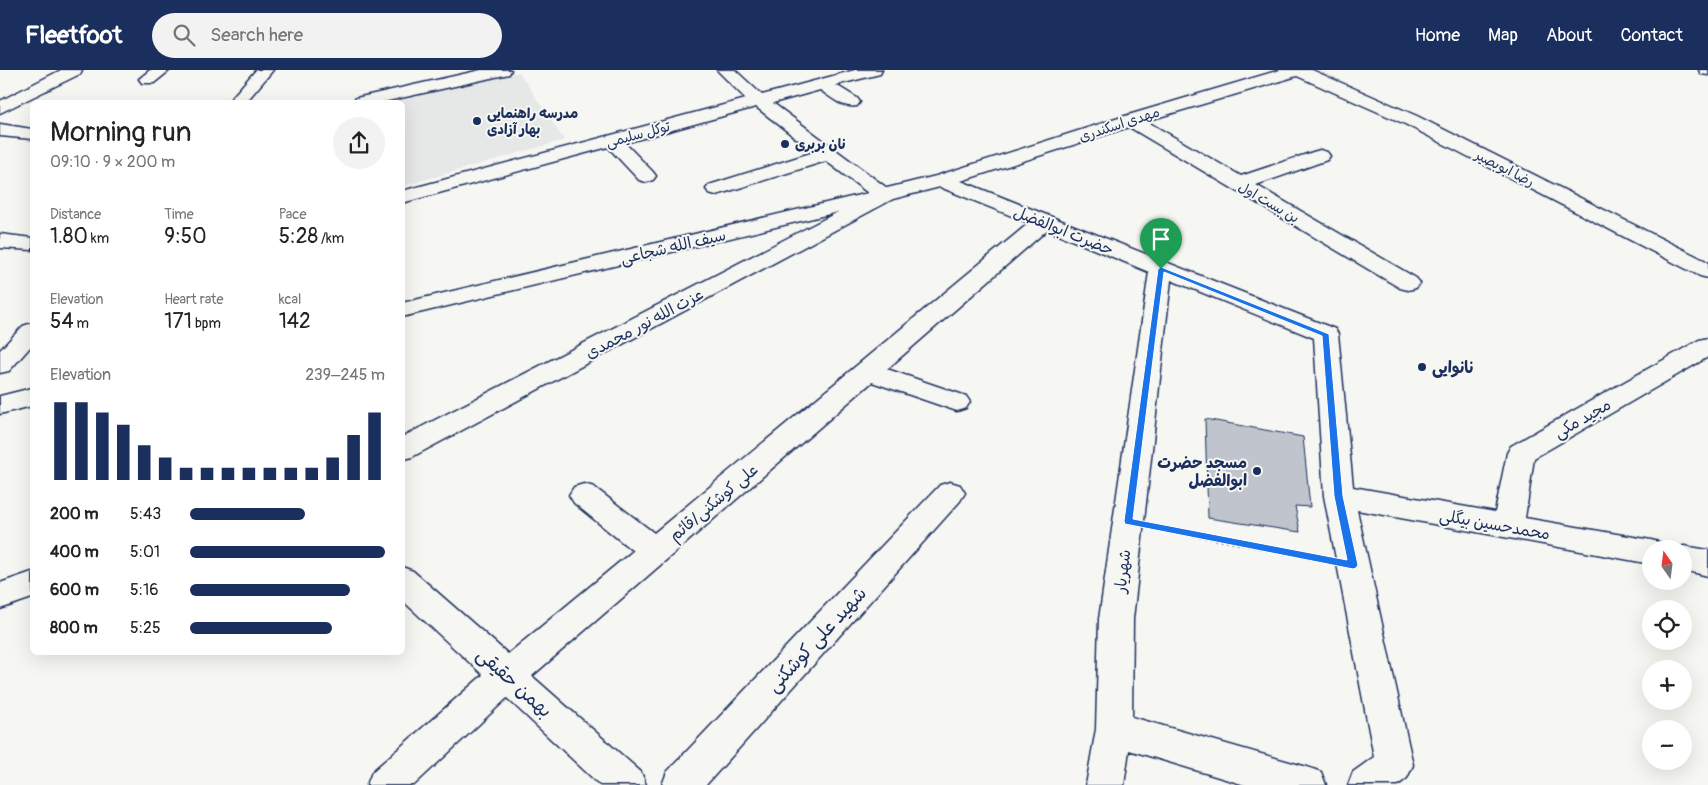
<!DOCTYPE html>
<html lang="en">
<head>
<meta charset="utf-8">
<style>
	:root { --surface:#fff; --page:#f2f2f2; --text:#222; --muted:#767676; --accent:#1b2f5e }
	body { margin:0; font-family:Pangolin,"Playpen Sans Arabic",sans-serif; background:var(--page); color:var(--text); height:100vh; display:flex; flex-direction:column; font-size:19px; white-space:nowrap }
	* { box-sizing:border-box; margin:0 }
	p { font-size:16px; color:var(--muted) }
	.icon { flex:none; width:28px; height:28px; fill:none; stroke:currentColor; stroke-width:2; stroke-linecap:round; stroke-linejoin:round }
	.map { position:relative; flex:1; overflow:hidden }
	.side { position:absolute; left:30px; top:30px; width:375px; height:555px; display:flex; flex-direction:column; background:var(--surface); border-radius:8px; box-shadow:0 5px 20px #0002 }
	.side>* { flex:none }
	.needle { width:32px; rotate:346deg }
	.tools { position:absolute; left:1642px; top:470px; display:grid; gap:10px }
	.tools a { display:grid; place-items:center; width:50px; height:50px; border-radius:50%; background:var(--surface); box-shadow:0 5px 20px #0002; font-size:25px }
	.pin { position:absolute; display:grid; place-items:center; width:42px; height:42px; color:#fff; margin:-51px -21px; border-radius:50% 50% 50% 0; rotate:-45deg; box-shadow:0 0 5px #0007 }
	.pin .icon { rotate:45deg }
	.round { display:grid; place-items:center; flex:none; width:52px; height:52px; border-radius:26px; background:var(--page) }
	.headline { display:flex; align-items:center; justify-content:space-between; height:85px; padding:0 20px }
	h1 { font-size:28px; font-weight:600; line-height:38px }
	.figures { display:grid; grid-template-columns:repeat(3,1fr); gap:8px; height:85px; padding:5px 20px }
	.figures div { display:grid; align-content:center }
	.figures b { font-size:21px; font-weight:600 }
	.figures small { font-size:14px; font-weight:400 }
	.figures p { font-size:14px }
	.chart { height:140px; padding:10px 20px }
	.chart p { display:flex; justify-content:space-between }
	.chart svg { width:100%; height:90px; margin-top:5px; stroke:var(--accent); stroke-width:6 }
	ul { padding:0 20px; list-style:none; font-size:16px }
	li { display:grid; grid-template-columns:80px 60px 1fr; align-items:center; height:38px }
	li i { height:12px; border-radius:6px; background:var(--accent) }
	header { display:flex; align-items:center; gap:30px; box-sizing:border-box; height:70px; padding:0 25px; background:var(--accent); color:#fff }
	header strong { font-size:24px }
	nav { display:flex; gap:28px; margin-inline-start:auto; font-size:18px }
	.search { width:350px; height:45px; background:var(--page); display:flex; align-items:center; gap:12px; box-sizing:border-box; padding:0 18px; border-radius:28px; color:var(--muted); font-size:19px }
	.map>svg:first-child { display:block }
</style>
</head>
<body>
<header>
<strong>Fleetfoot</strong>
<div class="search"><svg class="icon" aria-label="search" viewBox="0 0 24 24"><circle cx="10" cy="10" r="6"/><path d="M15 15l6 6"/></svg>Search here</div>
<nav><a>Home</a><a>Map</a><a>About</a><a>Contact</a></nav>
</header>
<div class="map">
<svg width="1708" height="715" viewBox="0 0 1708 715">
	<rect width="100%" height="100%" fill="#f6f6f2"/>
	<filter id="ink" filterUnits="userSpaceOnUse"><feTurbulence type="fractalNoise" baseFrequency=".02" numOctaves="2"/><feDisplacementMap in="SourceGraphic" scale="10" xChannelSelector="R" yChannelSelector="G"/><feConvolveMatrix kernelMatrix="1 2 1 2 8 2 1 2 1" color-interpolation-filters="sRGB"/></filter>
	<g filter="url(#ink)">
		<path fill="#e6e7e7" d="M519 2 564 70 403 116 402 32H394Z"/>
		<path fill="#c0c4cd" stroke="#1b2f5e" d="M1205 349 1303 367 1310 437 1295 436 1300 462 1208 448Z"/>
		<g fill="none" stroke-linecap="round" stroke-linejoin="round">
			<defs>
				<path id="minor" d="M61 0H82L80 4 0 43V31Z
					M150 0H170L154 13H142L139 9Z
					M256 0H273L246 32H228Z
					M481 0H511L509 4 383 32H353L356 28Z
					M717 0H735L762 25 855 0H882L880 4 836 15 857 28 860 32 857 36C843 39 831 27 820 20L773 33 887 118 936 106 1125 46 1280 0H1312L1417 46 1708 192V208L1700 206 1405 54 1297 6 1146 51 1241 106 1313 82 1320 80 1327 82 1330 86 1327 90 1256 115 1416 208 1420 213 1416 218 1408 220 1400 218 1129 57 961 111 1335 259 1338 264 1353 417 1495 442 1507 383 1511 376 1699 270 1708 268V287L1534 388 1525 448 1651 470 1662 473 1665 479H1651V494L1357 440 1413 695 1407 708 1398 715H1348L1353 702 1374 687 1324 426 1314 268 1171 210 1133 549 1132 647 1307 697 1321 702 1326 715H1245L1129 680 1124 715H1086L1096 659 1099 549 1149 202 1047 160 887 299 966 326 970 332 966 338 957 341 948 338 872 312 532 606 641 702 646 715H600L507 628 414 715H367L372 702 483 605 402 530V497L413 501 508 584 633 481 574 433 569 425 574 417 584 414 594 417 654 463 1029 153 940 117 893 129 412 387 402 390V367L838 142 402 247V233L868 123 826 91 723 123 716 125 709 123 706 119 709 115 814 82 756 37 625 73 653 102 656 106 653 110 646 112 639 110 608 77 402 133V121L746 29Z
					M1699 0H1708V5L1701 4Z
					M0 54 32 59V69L0 66Z
					M0 164 32 168V180L0 178Z
					M32 253V275L9 301 0 303V280L23 256Z
					M32 318V336L0 344V326Z
					M950 412 960 415 965 423 960 431 706 715H662L667 702 940 415Z
					M1684 476 1708 480V506L1684 500V479H1674Z
					M32 502V528L0 539V513Z"/>
			</defs>
			<use href="#minor" stroke="#1b2f5e" stroke-width="3"/>
			<path stroke="#1b2f5e" stroke-width="4" stroke-dasharray="1 4.5" stroke-linecap="butt" d="M1162 458 1316 488"/>
			<use href="#minor" fill="#f6f6f2" fill-rule="evenodd"/>
		</g>
	</g>
	<path fill="#1a73e8" stroke="#fff" fill-rule="evenodd" d="M1161 197 1329 264 1343 426 1358 495 1356 498 1353 499 1125 454 1124 451 1158 199ZM1164 202 1322 266 1334 426 1347 490 1133 449Z"/>
	<g fill="#1b2f5e" stroke="#f6f6f2" stroke-width="2">
		<circle cx="477" cy="51" r="5"/>
		<circle cx="785" cy="74" r="5"/>
		<circle cx="1422" cy="297" r="5"/>
		<circle cx="1257" cy="401" r="5"/>
	</g>
	<g text-anchor="middle" stroke-width="4" stroke-linejoin="round" paint-order="stroke">
		<g font-size="14" font-weight="bold" fill="#1b2f5e" stroke="#f6f6f2" text-anchor="start">
			<text x="487" y="48">مدرسه راهنمایی<tspan x="487" dy="16">بهار آزادی</tspan></text>
			<text x="795" y="79">نان بربری</text>
		</g>
		<g font-size="14" fill="#1b2f5e" stroke="#f6f6f2">
			<text transform="translate(1119 54) rotate(-18)" y="5">مهدی اسکندری</text>
			<text transform="translate(638 64) rotate(-15)" y="5">توکل سلیمی</text>
			<text transform="translate(1505 98) rotate(27)" y="5">رضا ابوبصیر</text>
			<text transform="translate(1269 132) rotate(30)" y="5">بن بست اول</text>
		</g>
		<g font-size="16" fill="#1b2f5e" stroke="#f6f6f2">
			<text transform="translate(1064 160) rotate(22)" y="6">حضرت ابوالفضل</text>
			<text transform="translate(673 176) rotate(-13)" y="6">سیف الله شجاعی</text>
			<text transform="translate(644 253) rotate(-28)" y="6">عزت الله نور محمدی</text>
			<text transform="translate(1582 348) rotate(-30)" y="6">مجید مکی</text>
			<text transform="translate(713 432) rotate(-40)" y="6">علی کوشکنی/قائم</text>
			<text transform="translate(1495 454) rotate(10)" y="6">محمدحسین بیگلی</text>
			<text transform="translate(1122 501) rotate(-83)" y="6">شهریار</text>
		</g>
		<g font-size="16" font-weight="bold" fill="#1b2f5e" stroke="#f6f6f2" text-anchor="start">
			<text x="1432" y="303">نانوایی</text>
			<text x="1247" y="398" text-anchor="end">مسجد حضرت<tspan x="1247" dy="18">ابوالفضل</tspan></text>
		</g>
		<g font-size="19" fill="#1b2f5e" stroke="#f6f6f2">
			<text transform="translate(816 569) rotate(-47)" y="7">شهید علی کوشکنی</text>
			<text transform="translate(515 612) rotate(42)" y="7">بهمن حقیقی</text>
		</g>
	</g>
</svg>
<div class="tools">
<a><svg class="needle" viewBox="-14 -14 28 28"><path d="M0-13l5 13h-10z" fill="#e53935"/><path d="M0 13l5-13h-10z" fill="#767676"/></svg></a>
<a><svg class="icon" aria-label="locate" viewBox="0 0 24 24"><circle cx="12" cy="12" r="6"/><path d="M12 2v4M12 18v4M2 12h4M18 12h4"/></svg></a>
<a>+</a>
<a>−</a>
</div>
<div class="pin" style="left:1161px;top:199px;background:#1e9e55"><svg class="icon" aria-label="arrive" viewBox="0 0 24 24"><path d="M6 21V4h12l-3 4 3 4H6"/></svg></div>
<section class="side">
<div class="headline"><div><h1>Morning run</h1><p>09:10 · 9 × 200 m</p></div><a class="round"><svg class="icon" aria-label="share" viewBox="0 0 24 24"><path d="M12 15V3M7 8l5-5 5 5M5 13v7h14v-7"/></svg></a></div>
<div class="figures">
<div><p>Distance</p><b>1.80<small> km</small></b></div>
<div><p>Time</p><b>9:50</b></div>
<div><p>Pace</p><b>5:28<small> /km</small></b></div>
</div>
<div class="figures">
<div><p>Elevation</p><b>54<small> m</small></b></div>
<div><p>Heart rate</p><b>171<small> bpm</small></b></div>
<div><p>kcal</p><b>142</b></div>
</div>
<div class="chart"><p><span>Elevation</span>239–245 m</p>
<svg viewBox="0 0 160 44" preserveAspectRatio="none"><path d="M5 44V6M15 44V6M25 44V11M35 44V17M45 44V27M55 44V33M65 44V38M75 44V38M85 44V38M95 44V38M105 44V38M115 44V38M125 44V38M135 44V33M145 44V22M155 44V11"/></svg>
</div>
<ul>
<li><b>200 m</b>5:43<i style="width:59%"></i></li>
<li><b>400 m</b>5:01<i style="width:100%"></i></li>
<li><b>600 m</b>5:16<i style="width:82%"></i></li>
<li><b>800 m</b>5:25<i style="width:73%"></i></li>
</ul>
</section>
</div>
</body>
</html>
